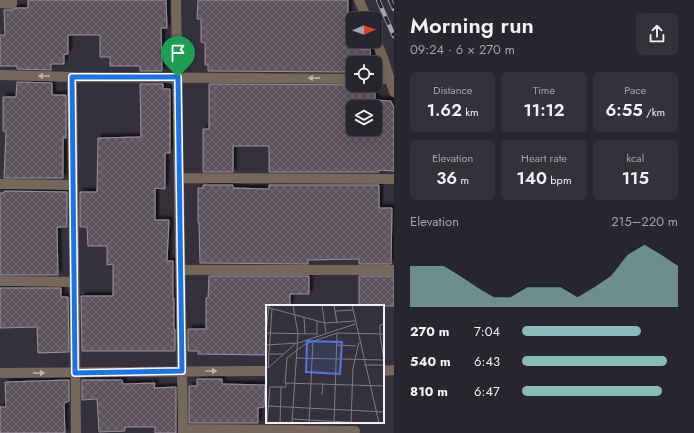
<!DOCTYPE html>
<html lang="en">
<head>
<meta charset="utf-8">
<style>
	:root { --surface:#27252e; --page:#33313a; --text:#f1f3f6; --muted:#a4a5aa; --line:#43424a; --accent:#8bbbb9 }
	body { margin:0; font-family:Jost,sans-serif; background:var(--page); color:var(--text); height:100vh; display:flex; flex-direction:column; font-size:15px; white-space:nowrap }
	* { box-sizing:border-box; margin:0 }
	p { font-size:13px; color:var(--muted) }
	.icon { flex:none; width:22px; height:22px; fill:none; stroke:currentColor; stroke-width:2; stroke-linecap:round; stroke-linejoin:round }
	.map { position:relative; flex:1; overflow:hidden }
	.panel { display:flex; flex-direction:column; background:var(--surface); width:300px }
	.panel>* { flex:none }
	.needle { width:26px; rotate:88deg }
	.tools { position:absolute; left:346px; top:12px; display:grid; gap:8px }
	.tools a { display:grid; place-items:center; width:36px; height:36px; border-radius:6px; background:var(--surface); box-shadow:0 4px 16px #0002,0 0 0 1px var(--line); font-size:20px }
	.pin { position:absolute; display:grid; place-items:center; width:34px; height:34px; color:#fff; margin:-41px -17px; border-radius:50% 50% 50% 0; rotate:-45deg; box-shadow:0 0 4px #0007 }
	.pin .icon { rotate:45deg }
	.round { display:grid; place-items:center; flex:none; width:42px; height:42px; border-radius:6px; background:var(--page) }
	.head { display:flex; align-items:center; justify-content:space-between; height:68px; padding:0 16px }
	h1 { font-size:22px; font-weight:600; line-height:30px }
	.stats { display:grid; grid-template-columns:repeat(3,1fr); gap:6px; height:68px; padding:4px 16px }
	.stats div { display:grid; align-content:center; border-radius:6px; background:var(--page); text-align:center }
	.stats b { font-size:17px; font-weight:600 }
	.stats small { font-size:11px; font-weight:400 }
	.stats p { font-size:11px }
	.chart { height:112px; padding:8px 16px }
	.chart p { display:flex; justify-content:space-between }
	.chart svg { width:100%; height:72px; margin-top:4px; fill:var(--accent); opacity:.7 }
	ul { padding:0 16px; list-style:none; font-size:13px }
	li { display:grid; grid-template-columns:64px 48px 1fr; align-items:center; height:30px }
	li i { height:10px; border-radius:5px; background:var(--accent) }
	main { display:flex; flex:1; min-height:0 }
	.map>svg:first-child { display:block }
</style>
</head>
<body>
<main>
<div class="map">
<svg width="394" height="433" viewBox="0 0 394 433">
	<defs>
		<pattern id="building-cross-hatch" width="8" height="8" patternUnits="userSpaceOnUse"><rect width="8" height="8" fill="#5c525d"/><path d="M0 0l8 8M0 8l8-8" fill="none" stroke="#746b75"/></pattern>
		<filter id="shadow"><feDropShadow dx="3.5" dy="-3.5" stdDeviation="1" flood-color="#0009"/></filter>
	</defs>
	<rect width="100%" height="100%" fill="#34313d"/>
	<path fill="url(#building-cross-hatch)" stroke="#9b909c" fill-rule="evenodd" filter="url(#shadow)" d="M28 0H166L167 28H161L162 71H140V66H110V57H100V35H68V54H64V64H51V70L17 69V66H0V35H5L4 10H12L16 8H28Z
		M198 0H348V15H358L360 18 353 19V41H360V49H370L371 59 375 60V72V63H353V72L208 71V65H205V43L201 42V19H197Z
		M17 82 52 83V95H66V138H63V178H4L6 131H3V97H16Z
		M140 84H163V89H170V153H165V189L155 188V220H169L167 261H173V298H174V329H175V351H82L81 296H113V264L107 265V246H88L87 227H80V192H97L98 138 141 137Z
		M209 84 375 85V100L391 101 394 108V171L379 170V172H269V146H233V172H203V129H209ZM353 107H375V129H353Z
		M203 185H233V188L269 189V185H379V208H392L391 264H359V259L308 260V264L200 263 199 223H198V188H203Z
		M4 191 67 192V227H57L58 275H0V193H4Z
		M209 276H309V294H290V306H267V355L198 354V351H188V329H206V298H208Z
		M359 276H394V306H359Z
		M0 288H61V297H68L69 352 38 353 37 327 0 328Z
		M197 379H222V384L265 385 264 407 258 408V423H189V386H197Z
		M69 380V401L64 403 65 433H0V407H6L5 382Z
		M82 380H122L123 384 155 383 154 388 176 387V433H155V427H125V431L99 432 97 399 82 400Z"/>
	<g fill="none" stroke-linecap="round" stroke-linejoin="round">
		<path stroke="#75685b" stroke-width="10" d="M176 0 183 433
			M359 0 367 19
			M0 3 12 4V0
			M375 38 383 58 394 92
			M0 75 72 77 353 79
			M72 77 76 433
			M375 79H389
			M179 178 394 179
			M0 184 73 185
			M181 270H394
			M0 281 74 282
			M383 371 394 370
			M0 373 267 371
			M183 429 355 431"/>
		<defs>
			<path id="rail" d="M378 0 394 36
				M390 0 394 9"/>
		</defs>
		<use href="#rail" stroke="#a9a6b0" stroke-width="4.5"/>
		<use href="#rail" stroke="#2a2732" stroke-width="3" stroke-dasharray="9" stroke-linecap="butt"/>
	</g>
	<defs><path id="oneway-solid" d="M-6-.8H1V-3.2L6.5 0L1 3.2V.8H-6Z"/></defs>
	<g fill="#bab3b1">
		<use href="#oneway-solid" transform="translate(44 76) rotate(-178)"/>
		<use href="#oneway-solid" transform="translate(314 78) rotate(-179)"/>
		<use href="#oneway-solid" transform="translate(211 371)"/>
		<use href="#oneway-solid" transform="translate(39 373)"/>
	</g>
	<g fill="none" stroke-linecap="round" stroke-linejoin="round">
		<defs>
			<path id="route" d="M72 77H178L182 371 75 373Z"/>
		</defs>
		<use href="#route" stroke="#fff" stroke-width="8"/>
		<use href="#route" stroke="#1a73e8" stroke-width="5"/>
	</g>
	<g transform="translate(266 305)">
		<rect width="118" height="118" fill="#34313d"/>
		<path fill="none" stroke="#807d88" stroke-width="1" d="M56 0 60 28M68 0 71 18M86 0 113 118M0 2 59 18 89 16M6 4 2 63 30 38M69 6 87 5M38 12 39 29M118 19 114 20V29L118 56M0 28 52 29M0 29 3 0M51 29V16M118 29 71 28 39 39 21 53 19 78 118 81M0 40 32 38 89 19M71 40 90 41M3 49H17M30 53 118 55M98 60H118M56 90 57 78M2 101 118 107M27 114 96 118M1 117 4 82H20V78M14 118 15 82M26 118 32 29 27 0M43 118 47 36M68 118 71 29M85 118 87 63 93 37"/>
		<path fill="#5276e0" fill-opacity="0.15" stroke="#5276e0" stroke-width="2" d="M41 36 76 37 74 69 40 67Z"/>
		<rect width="118" height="118" fill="none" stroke="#f2f0f8" stroke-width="2"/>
	</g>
</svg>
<div class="tools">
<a><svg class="needle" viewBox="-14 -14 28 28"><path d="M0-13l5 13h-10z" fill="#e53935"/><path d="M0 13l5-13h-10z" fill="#a4a5aa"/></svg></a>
<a><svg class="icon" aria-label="locate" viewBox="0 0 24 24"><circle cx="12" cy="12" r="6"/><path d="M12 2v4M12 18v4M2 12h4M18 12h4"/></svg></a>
<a><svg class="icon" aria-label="layers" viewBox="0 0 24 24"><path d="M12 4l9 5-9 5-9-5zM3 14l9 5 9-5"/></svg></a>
</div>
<div class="pin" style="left:178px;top:77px;background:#1e9e55"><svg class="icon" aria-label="arrive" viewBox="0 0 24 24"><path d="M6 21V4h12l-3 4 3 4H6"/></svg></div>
</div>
<section class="panel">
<div class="head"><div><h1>Morning run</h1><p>09:24 · 6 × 270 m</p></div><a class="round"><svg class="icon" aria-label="share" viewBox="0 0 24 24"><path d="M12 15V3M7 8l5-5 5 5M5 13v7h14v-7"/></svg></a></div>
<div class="stats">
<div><p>Distance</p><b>1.62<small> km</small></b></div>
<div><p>Time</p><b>11:12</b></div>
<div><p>Pace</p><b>6:55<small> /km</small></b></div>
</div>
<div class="stats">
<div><p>Elevation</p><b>36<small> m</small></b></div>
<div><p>Heart rate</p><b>140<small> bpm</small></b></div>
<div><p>kcal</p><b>115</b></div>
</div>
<div class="chart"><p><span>Elevation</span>215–220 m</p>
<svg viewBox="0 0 160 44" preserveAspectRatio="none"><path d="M0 44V19L10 19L20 19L30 25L40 32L50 38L60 38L70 32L80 32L90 32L100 38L110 32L120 25L130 12L140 6L150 12L160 19V44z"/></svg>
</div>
<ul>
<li><b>270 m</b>7:04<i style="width:76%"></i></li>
<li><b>540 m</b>6:43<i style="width:93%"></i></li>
<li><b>810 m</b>6:47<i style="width:90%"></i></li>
</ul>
</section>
</main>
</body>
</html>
